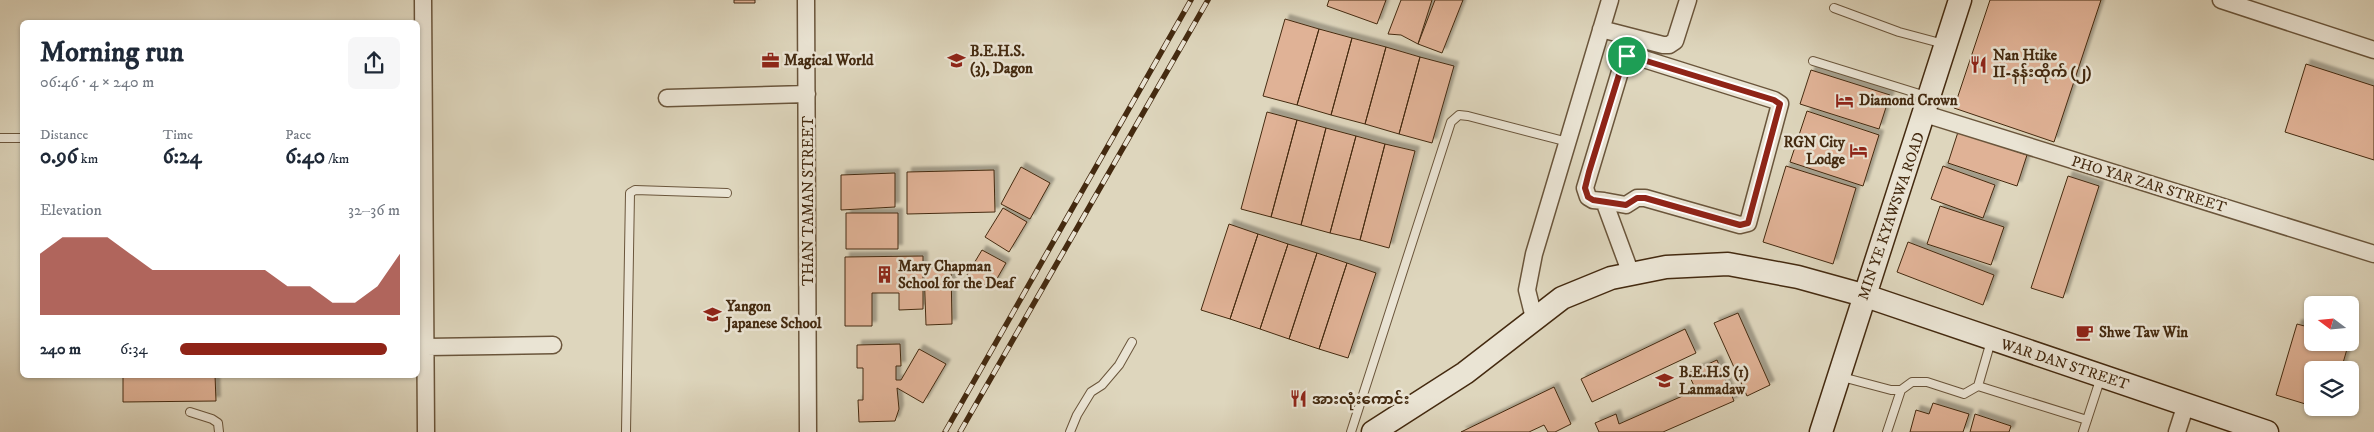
<!DOCTYPE html>
<html lang="en">
<head>
<meta charset="utf-8">
<style>
	:root { --surface:#fff; --page:#f6f6f7; --text:#1f2937; --muted:#747a83; --accent:#8f2418 }
	body { margin:0; font-family:"IM FELL DW Pica","Noto Sans Myanmar",serif; background:var(--page); color:var(--text); height:100vh; display:flex; flex-direction:column; font-size:19px; white-space:nowrap }
	* { box-sizing:border-box; margin:0 }
	p { font-size:16px; color:var(--muted) }
	.icon { flex:none; width:28px; height:28px; fill:none; stroke:currentColor; stroke-width:2; stroke-linecap:round; stroke-linejoin:round }
	.map { position:relative; flex:1; overflow:hidden }
	.drawer { position:absolute; left:20px; top:20px; width:400px; height:358px; display:flex; flex-direction:column; background:var(--surface); border-radius:8px; box-shadow:0 1px 4px #0004 }
	.drawer>* { flex:none }
	.needle { width:32px; rotate:286deg }
	.controls { position:absolute; left:2304px; top:296px; display:grid; gap:10px }
	.controls a { display:grid; place-items:center; width:55px; height:55px; border-radius:8px; background:var(--surface); box-shadow:0 1px 4px #0004; font-size:25px }
	.pin { position:absolute; display:grid; place-items:center; width:42px; height:42px; color:#fff; margin:-21px; border:2px solid #fff; border-radius:50%; box-shadow:0 1px 5px #0007 }
	.round { display:grid; place-items:center; flex:none; width:52px; height:52px; border-radius:8px; background:var(--page) }
	.head { display:flex; align-items:center; justify-content:space-between; height:85px; padding:0 20px }
	h1 { font-size:28px; font-weight:800; line-height:38px }
	.metrics { display:grid; grid-template-columns:repeat(3,1fr); gap:8px; height:85px; padding:5px 20px }
	.metrics div { display:grid; align-content:center }
	.metrics b { font-size:21px; font-weight:800 }
	.metrics small { font-size:14px; font-weight:400 }
	.metrics p { font-size:14px }
	.chart { height:140px; padding:10px 20px }
	.chart p { display:flex; justify-content:space-between }
	.chart svg { width:100%; height:90px; margin-top:5px; fill:var(--accent); opacity:.7 }
	ul { padding:0 20px; list-style:none; font-size:16px }
	li { display:grid; grid-template-columns:80px 60px 1fr; align-items:center; height:38px }
	li i { height:12px; border-radius:6px; background:var(--accent) }
	.map>svg:first-child { display:block }
</style>
</head>
<body>
<div class="map">
<svg width="2374" height="432" viewBox="0 0 2374 432">
	<defs>
		<filter id="shadow"><feDropShadow dx="4.5" dy="-4.5" stdDeviation="1" flood-color="#0004"/></filter>
	</defs>
	<rect width="100%" height="100%" fill="#ded6bd"/>
	<filter id="stains"><feTurbulence type="fractalNoise" baseFrequency=".004" numOctaves="4"/><feColorMatrix values="0 0 0 0 .2 0 0 0 0 .09 0 0 0 0 .02 0 0 0 .5 -.17"/></filter>
	<radialGradient id="worn" r=".72"><stop offset=".6" stop-color="#630" stop-opacity="0"/><stop offset="1" stop-color="#630" stop-opacity=".3"/></radialGradient>
	<path fill="#e0b296" stroke="#442a10" filter="url(#shadow)" d="M734 0H755V3H734Z
		M1329 0H1386L1377 24 1327 6Z
		M1401 0H1432L1418 44 1401 35 1388 34Z
		M1435 0H1463L1442 53 1418 44Z
		M1990 0H2101L2054 142 1954 108Z
		M1285 19 1319 29 1297 105 1263 96Z
		M1319 29 1352 38 1331 115 1297 105Z
		M1352 38 1386 47 1365 124 1331 115Z
		M1386 47 1420 57 1399 134 1365 124Z
		M1420 57 1454 66 1432 143 1399 134Z
		M2306 64 2374 86V160L2285 132Z
		M1811 70 1890 95 1879 129 1800 104Z
		M1807 111 1879 135 1863 186 1790 162Z
		M1267 112 1297 120 1271 217 1241 209Z
		M1297 120 1326 128 1301 225 1271 217Z
		M1326 128 1356 136 1330 233 1301 225Z
		M1958 132 2027 155 2017 186 1948 163Z
		M1356 136 1385 144 1360 240 1330 233Z
		M1385 144 1415 151 1389 248 1360 240Z
		M1786 166 1856 188 1833 264 1763 242Z
		M1943 166 1995 185 1983 218 1931 199Z
		M1021 167 1050 183 1030 219 1001 204Z
		M994 170 995 212 907 214V172Z
		M895 173V207L841 210V175Z
		M2068 176 2099 186 2063 298 2031 288Z
		M1940 206 2004 227 1991 265 1927 244Z
		M1003 208 1027 222 1009 252 985 237Z
		M846 213H898V249H846Z
		M1229 224 1258 234 1230 319 1201 310Z
		M1258 234 1288 244 1260 329 1230 319Z
		M1908 242 1994 275 1983 305 1897 272Z
		M1288 244 1317 253 1289 339 1260 329Z
		M982 250 1006 263 991 289 967 275Z
		M1317 253 1347 263 1319 349 1289 339Z
		M923 256V309L899 310V293H872V326H845V257Z
		M1347 263 1376 273 1348 358 1319 349Z
		M951 267 952 324 926 325 924 268Z
		M1738 313 1770 385 1747 396 1714 323Z
		M2297 324 2312 328V342H2349L2341 370H2312V406L2276 395Z
		M1685 329 1696 353 1592 402 1581 379Z
		M900 344 901 366H896V380H901L919 349 946 364 923 403 897 388 899 409 895 421 859 422 858 400H863V368H857V345Z
		M1717 360 1734 401 1663 432H1599L1595 423 1616 414 1619 424 1696 390 1688 373Z
		M123 375H215L216 401 123 402Z
		M1554 387 1571 424 1555 432H1548L1544 425 1529 432H1461Z
		M1933 403 1969 414 1963 432H1910L1916 410 1929 414Z
		M1975 414 2011 426 2009 432H1970Z"/>
	<g fill="none" stroke-linecap="round" stroke-linejoin="round">
		<defs>
			<path id="lane" d="M1834 8 1899 32 1944 44
				M1813 61 1926 96
				M0 138H22
				M1842 377 1891 390H1901L1912 382H1927L1964 394 1978 386 1991 341
				M1978 386 2087 420
				M190 412 212 419 218 423 219 432
				M626 432 630 193 635 190 727 193
				M1070 432 1077 415 1091 392 1102 385 1119 365 1132 342
				M1351 432 1451 122 1459 115 1468 116 1568 142
				M1887 432 1901 390
				M2083 432 2101 377"/>
			<path id="street" d="M423 0 426 432
				M806 0 808 432
				M2221 0 2374 50
				M1601 29 1663 45H1669L1675 41 1688 0
				M667 98 807 94
				M1925 114 2374 254
				M1604 201 1593 200 1588 197 1585 188 1622 65 1627 56 1631 55 1774 100 1780 104 1748 223 1740 225 1645 198H1637L1626 205 1604 201 1631 274
				M1534 318 1527 290 1534 254 1610 0
				M427 347 553 345
				M2177 432 2186 404"/>
			<path id="secondary" d="M1373 432 1465 373 1562 298 1611 278 1666 267 1728 264 1798 277 1863 295 2267 432
				M1821 432 1960 0"/>
		</defs>
		<use href="#lane" stroke="#6a553b" stroke-width="10"/>
		<use href="#street" stroke="#6a553b" stroke-width="19"/>
		<use href="#secondary" stroke="#442a10" stroke-width="25"/>
		<use href="#lane" stroke="#eae4d4" stroke-width="8"/>
		<use href="#street" stroke="#eae4d4" stroke-width="16"/>
		<use href="#secondary" stroke="#eae4d4" stroke-width="22"/>
		<defs>
			<path id="rail" d="M945 432 1191 0
				M960 432 1208 0"/>
		</defs>
		<use href="#rail" stroke="#442a10" stroke-width="5.5"/>
		<use href="#rail" stroke="#eae4d4" stroke-width="4" stroke-dasharray="11" stroke-linecap="butt"/>
	</g>
	<g fill="none" stroke-linecap="round" stroke-linejoin="round">
		<defs>
			<path id="route" d="M1627 56H1630L1774 100 1780 104 1748 223 1740 225 1645 198H1637L1626 205 1593 200 1588 197 1585 188 1589 172 1622 65Z"/>
		</defs>
		<use href="#route" stroke="#fff" stroke-width="10"/>
		<use href="#route" stroke="#8f2418" stroke-width="6"/>
	</g>
	<defs>
		<symbol id="office-bare" viewBox="-9 -9 18 18"><path d="M-6-3h4V-5.5h4V-3h4V5H-6ZM-1-4.5V-3h2v-1.5ZM-6 0V1H6V0Z" fill="#8f2418" stroke="#eae4d4" stroke-width="2.5" paint-order="stroke"/></symbol>
		<symbol id="school-bare" viewBox="-9 -9 18 18"><path d="M0-5L7-2L0 1L-7-2ZM-4 1L0 2.5L4 1V4Q0 6-4 4Z" fill="#8f2418" stroke="#eae4d4" stroke-width="2.5" paint-order="stroke"/></symbol>
		<symbol id="restaurant-bare" viewBox="-9 -9 18 18"><path d="M-5-6h1v4h1v-4h1v4h1v-4h1v5L-1.5 .5V6h-2V.5L-5-1ZM5-6V6H3V1.5H1.5Q1.5-4 5-6Z" fill="#8f2418" stroke="#eae4d4" stroke-width="2.5" paint-order="stroke"/></symbol>
		<symbol id="hotel-bare" viewBox="-9 -9 18 18"><path d="M-6-4.5h1.5V1H6V5H4.5V3h-9V5H-6ZM-4 0a1.8 1.8 0 1 1 3.6 0ZM.5 0V-2.5h3Q6-2.5 6 0Z" fill="#8f2418" stroke="#eae4d4" stroke-width="2.5" paint-order="stroke"/></symbol>
		<symbol id="building-bare" viewBox="-9 -9 18 18"><path d="M-4-6H4V6H1V3H-1V6H-4ZM-2.5-4.3h1.7v1.8h-1.7ZM.8-4.3h1.7v1.8H.8ZM-2.5-1h1.7V.8h-1.7ZM.8-1h1.7V.8H.8Z" fill="#8f2418" stroke="#eae4d4" stroke-width="2.5" paint-order="stroke"/></symbol>
		<symbol id="cafe-bare" viewBox="-9 -9 18 18"><path d="M-5.5-4.5H6V0H3Q3 3.5 0 3.5H-2.5Q-5.5 3.5-5.5 0ZM3-3.2v2h1.7v-2ZM-6 4.5H4V6H-6Z" fill="#8f2418" stroke="#eae4d4" stroke-width="2.5" paint-order="stroke"/></symbol>
	</defs>
	<g fill-rule="evenodd">
		<use href="#office-bare" x="758" y="48" width="25" height="25"/>
		<use href="#school-bare" x="944" y="48" width="25" height="25"/>
		<use href="#restaurant-bare" x="1966" y="52" width="25" height="25"/>
		<use href="#hotel-bare" x="1832" y="88" width="25" height="25"/>
		<use href="#hotel-bare" x="1846" y="138" width="25" height="25"/>
		<use href="#building-bare" x="872" y="262" width="25" height="25"/>
		<use href="#school-bare" x="700" y="302" width="25" height="25"/>
		<use href="#cafe-bare" x="2072" y="320" width="25" height="25"/>
		<use href="#school-bare" x="1652" y="368" width="25" height="25"/>
		<use href="#restaurant-bare" x="1286" y="386" width="25" height="25"/>
	</g>
	<g text-anchor="middle" stroke-width="5" stroke-linejoin="round" paint-order="stroke">
		<g font-size="15" font-weight="bold" fill="#442a10" stroke="#eae4d4" text-anchor="start">
			<text x="970" y="56">B.E.H.S.<tspan x="970" dy="17">(3), Dagon</tspan></text>
			<text x="1993" y="60">Nan Htike<tspan x="1993" dy="17">II-နန်းထိုက် (၂)</tspan></text>
			<text x="784" y="65">Magical World</text>
			<text x="1859" y="105">Diamond Crown</text>
			<text x="1845" y="147" text-anchor="end">RGN City<tspan x="1845" dy="17">Lodge</tspan></text>
			<text x="898" y="271">Mary Chapman<tspan x="898" dy="17">School for the Deaf</tspan></text>
			<text x="726" y="311">Yangon<tspan x="726" dy="17">Japanese School</tspan></text>
			<text x="2099" y="337">Shwe Taw Win</text>
			<text x="1679" y="377">B.E.H.S (1)<tspan x="1679" dy="17">Lanmadaw</tspan></text>
			<text x="1312" y="404">အားလုံးကောင်း</text>
		</g>
		<g font-size="15" fill="#442a10" stroke="#eae4d4">
			<text transform="translate(2149 184) rotate(17)" y="5">PHO YAR ZAR STREET</text>
			<text transform="translate(808 201) rotate(-90)" y="5">THAN TAMAN STREET</text>
			<text transform="translate(1891 216) rotate(-71)" y="5">MIN YE KYAWSWA ROAD</text>
			<text transform="translate(2065 364) rotate(18)" y="5">WAR DAN STREET</text>
		</g>
	</g>
	<rect width="100%" height="100%" filter="url(#stains)"/>
	<rect width="100%" height="100%" fill="url(#worn)"/>
</svg>
<div class="controls">
<a><svg class="needle" viewBox="-14 -14 28 28"><path d="M0-13l5 13h-10z" fill="#e53935"/><path d="M0 13l5-13h-10z" fill="#747a83"/></svg></a>
<a><svg class="icon" aria-label="layers" viewBox="0 0 24 24"><path d="M12 4l9 5-9 5-9-5zM3 14l9 5 9-5"/></svg></a>
</div>
<div class="pin" style="left:1627px;top:56px;background:#1e9e55"><svg class="icon" aria-label="arrive" viewBox="0 0 24 24"><path d="M6 21V4h12l-3 4 3 4H6"/></svg></div>
<section class="drawer">
<div class="head"><div><h1>Morning run</h1><p>06:46 · 4 × 240 m</p></div><a class="round"><svg class="icon" aria-label="share" viewBox="0 0 24 24"><path d="M12 15V3M7 8l5-5 5 5M5 13v7h14v-7"/></svg></a></div>
<div class="metrics">
<div><p>Distance</p><b>0.96<small> km</small></b></div>
<div><p>Time</p><b>6:24</b></div>
<div><p>Pace</p><b>6:40<small> /km</small></b></div>
</div>
<div class="chart"><p><span>Elevation</span>32–36 m</p>
<svg viewBox="0 0 160 44" preserveAspectRatio="none"><path d="M0 44V14L10 6L20 6L30 6L40 14L50 22L60 22L70 22L80 22L90 22L100 22L110 30L120 30L130 38L140 38L150 30L160 14V44z"/></svg>
</div>
<ul>
<li><b>240 m</b>6:34<i style="width:94%"></i></li>
</ul>
</section>
</div>
</body>
</html>
